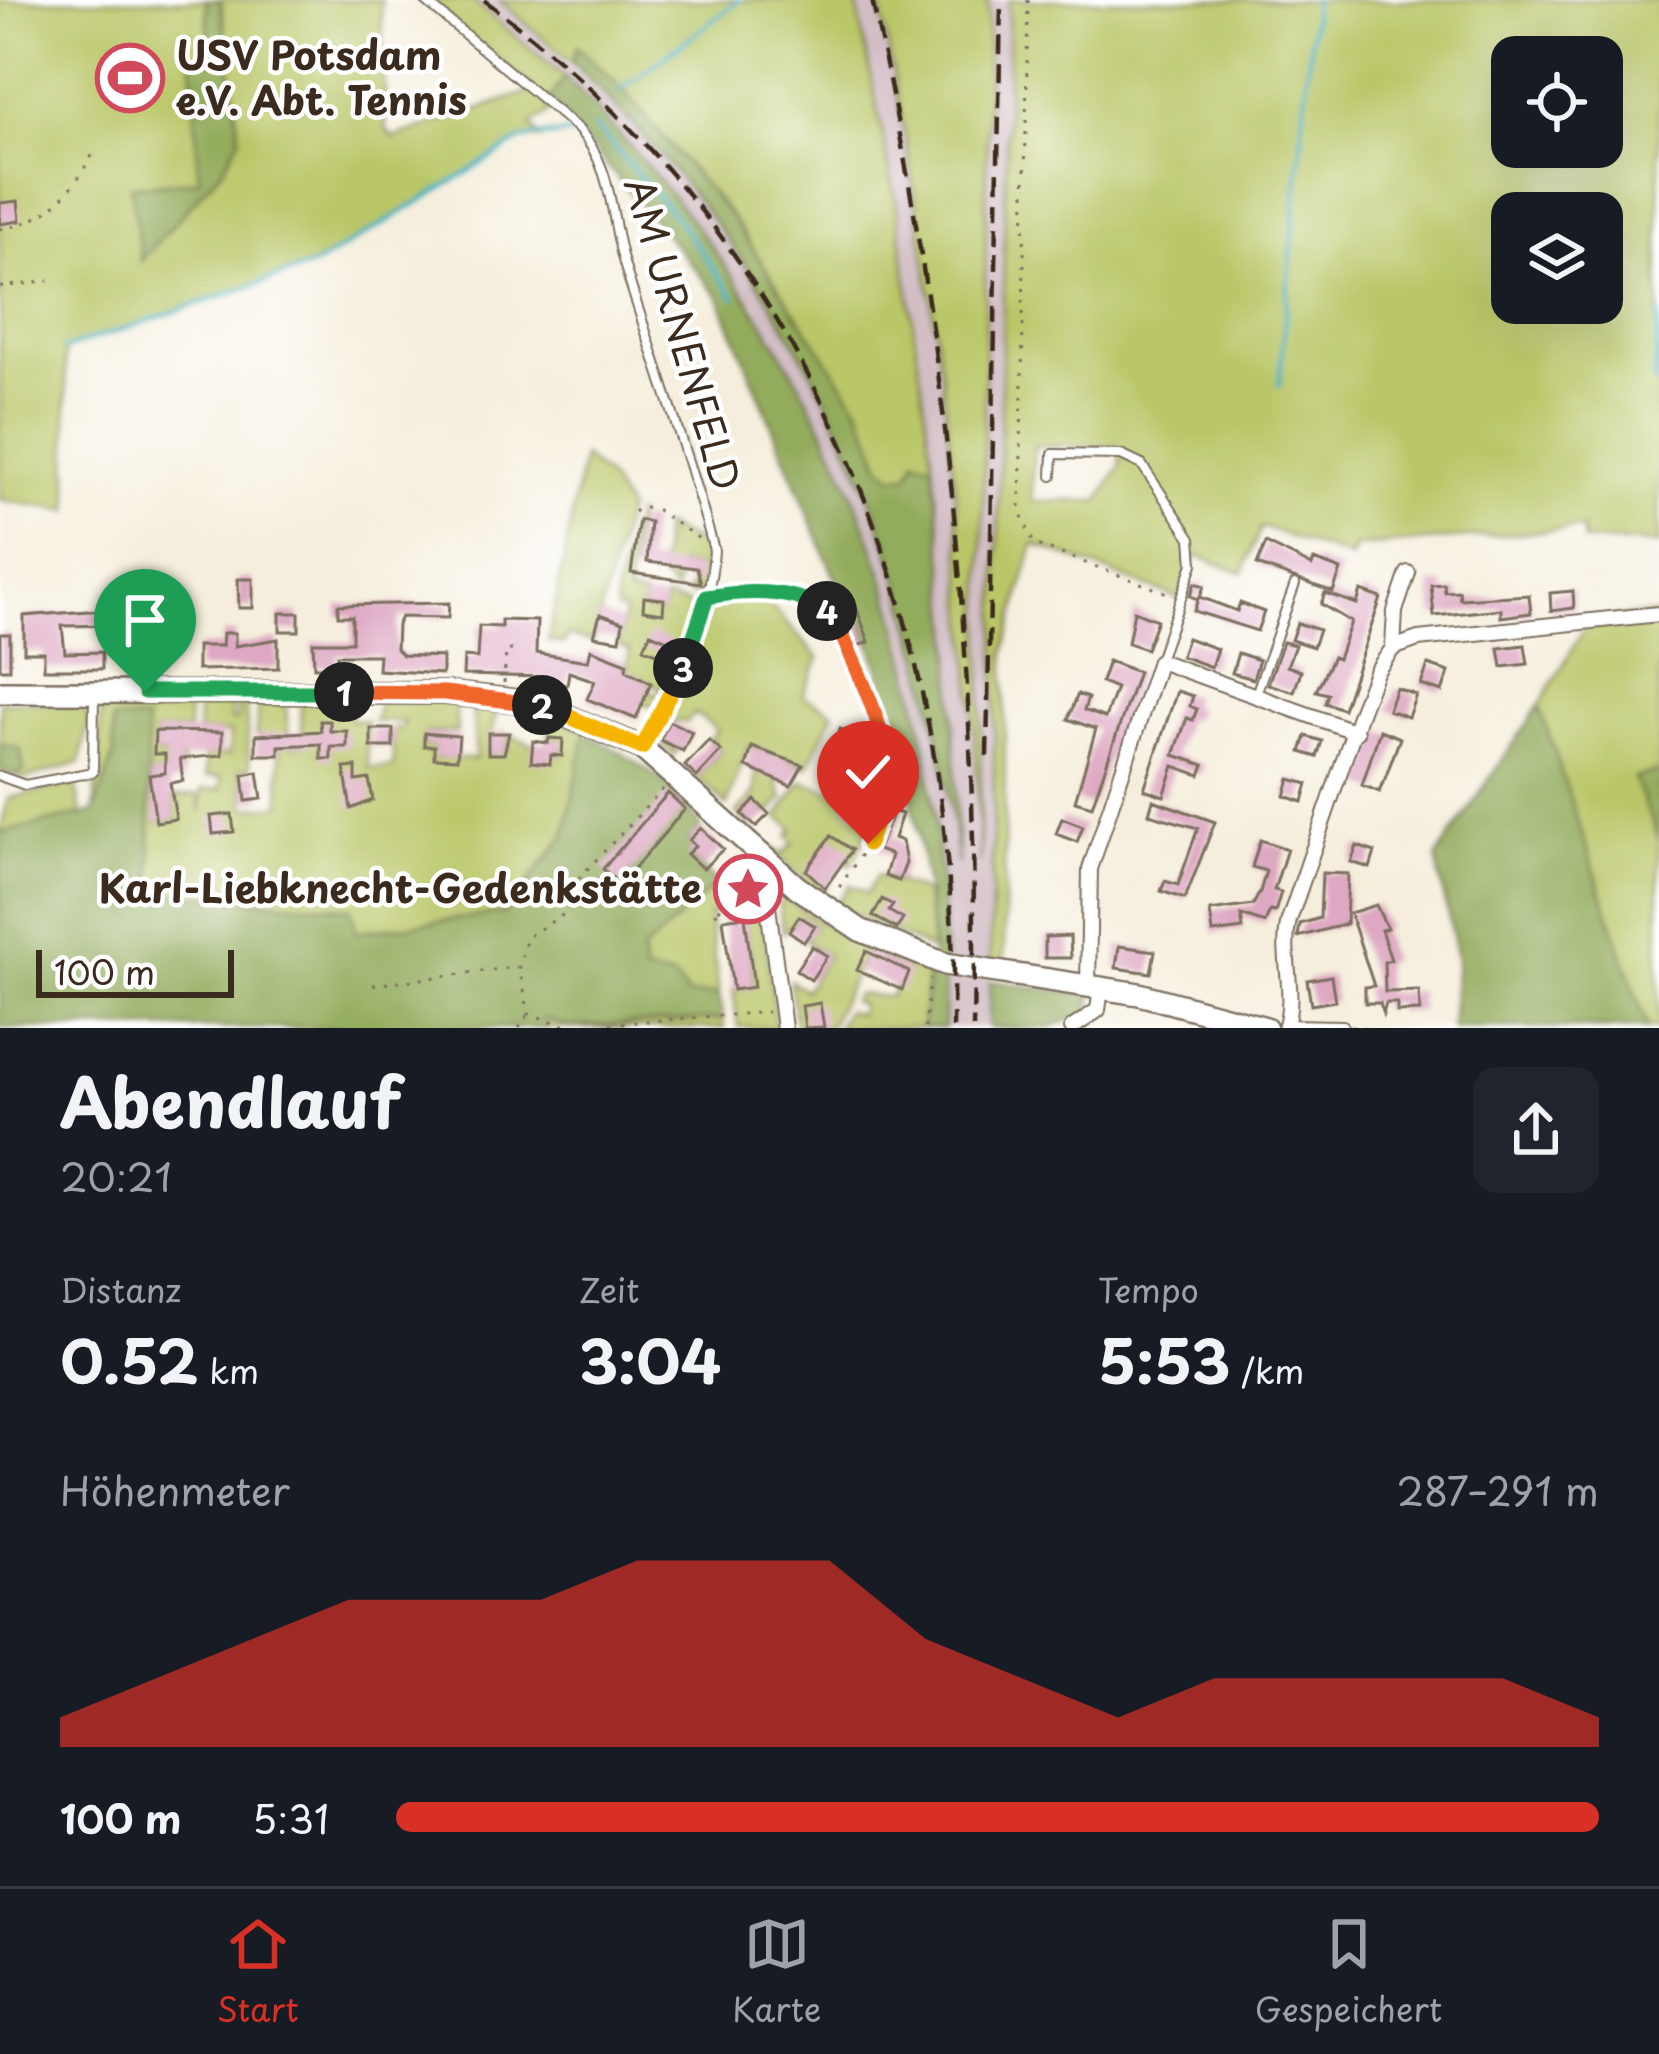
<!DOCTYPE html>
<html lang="de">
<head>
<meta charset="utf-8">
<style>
	:root { --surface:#171b24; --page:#20242c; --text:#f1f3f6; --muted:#9ea1a6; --line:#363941; --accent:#d93025 }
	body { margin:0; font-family:"Playpen Sans",sans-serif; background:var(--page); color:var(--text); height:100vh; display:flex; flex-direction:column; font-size:45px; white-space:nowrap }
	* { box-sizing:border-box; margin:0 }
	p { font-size:39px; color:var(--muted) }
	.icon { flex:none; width:66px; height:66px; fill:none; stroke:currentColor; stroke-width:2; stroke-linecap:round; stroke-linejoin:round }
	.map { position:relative; height:1028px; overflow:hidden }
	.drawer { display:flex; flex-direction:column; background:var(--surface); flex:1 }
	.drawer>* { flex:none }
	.buttons { position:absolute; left:1491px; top:36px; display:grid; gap:24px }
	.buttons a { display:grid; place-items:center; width:132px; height:132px; border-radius:24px; background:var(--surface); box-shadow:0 12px 48px #0002; font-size:60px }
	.scale { position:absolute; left:36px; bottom:30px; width:198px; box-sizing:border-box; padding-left:12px; border:6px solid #3b2a1e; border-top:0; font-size:33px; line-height:42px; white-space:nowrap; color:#3b2a1e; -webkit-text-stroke:9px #fff; paint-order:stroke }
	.pin { position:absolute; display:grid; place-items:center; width:102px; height:102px; color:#fff; margin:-123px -51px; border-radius:50% 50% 50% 0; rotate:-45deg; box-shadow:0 0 12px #0007 }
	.pin .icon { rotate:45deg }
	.km { position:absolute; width:60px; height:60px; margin:-30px; border-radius:50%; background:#222; color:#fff; font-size:33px; line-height:60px; text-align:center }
	.round { display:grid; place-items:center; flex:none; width:126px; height:126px; border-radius:24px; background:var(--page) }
	.overview { display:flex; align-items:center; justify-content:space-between; height:204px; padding:0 60px }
	h1 { font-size:66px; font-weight:700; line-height:90px }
	.metrics { display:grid; grid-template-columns:repeat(3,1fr); gap:18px; height:204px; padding:12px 60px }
	.metrics div { display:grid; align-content:center }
	.metrics b { font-size:60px; font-weight:700 }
	.metrics small { font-size:33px; font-weight:400 }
	.metrics p { font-size:33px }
	.chart { height:336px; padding:24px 60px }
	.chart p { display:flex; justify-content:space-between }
	.chart svg { width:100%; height:216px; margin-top:12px; fill:var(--accent); opacity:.7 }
	ul { padding:0 60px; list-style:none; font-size:39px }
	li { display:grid; grid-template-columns:192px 144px 1fr; align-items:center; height:90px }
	li i { height:30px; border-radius:15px; background:var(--accent) }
	.tab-bar { display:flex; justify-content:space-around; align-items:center; height:168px; border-top:3px solid var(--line); background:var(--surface); font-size:33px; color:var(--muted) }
	.tab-bar a { display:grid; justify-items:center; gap:6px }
	.tab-bar .on { color:var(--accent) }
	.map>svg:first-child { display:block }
</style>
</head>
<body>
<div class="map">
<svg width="1659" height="1028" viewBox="0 0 1659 1028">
	<rect width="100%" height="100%" fill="#fff"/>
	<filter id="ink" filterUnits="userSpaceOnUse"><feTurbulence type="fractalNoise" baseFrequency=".00833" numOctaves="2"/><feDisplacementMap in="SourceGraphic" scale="24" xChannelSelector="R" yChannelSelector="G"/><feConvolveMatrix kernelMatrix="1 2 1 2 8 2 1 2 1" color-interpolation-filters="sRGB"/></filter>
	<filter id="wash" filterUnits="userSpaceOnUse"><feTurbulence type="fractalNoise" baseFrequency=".004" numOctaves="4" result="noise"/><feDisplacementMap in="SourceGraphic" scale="48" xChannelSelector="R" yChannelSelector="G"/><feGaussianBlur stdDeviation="2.7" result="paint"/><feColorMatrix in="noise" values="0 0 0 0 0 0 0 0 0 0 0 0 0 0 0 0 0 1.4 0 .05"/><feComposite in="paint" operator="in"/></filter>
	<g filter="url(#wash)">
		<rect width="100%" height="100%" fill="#f5eedc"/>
		<path fill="#d2bec4" d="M471 0H499L648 139 709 213 799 348 872 496 909 599 934 695 957 848 951 625 918 337 856 0H879L940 334 970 623 980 827 988 0H1009L989 1028H944L934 785 905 640 878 554 758 309 696 223 602 115Z"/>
		<path fill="#bac668" stroke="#7a7843" stroke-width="3" fill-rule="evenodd" d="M0 0H206L211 59 192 62 199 181 141 260 223 169 240 138 221 0H381L386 128 393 138 535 90 424 0H471L565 77 548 102V114L531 125 540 139H523L317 264 65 349 70 511 0 500Z
			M499 0H856L897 206 933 464 916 459 909 475 893 476 882 467 860 409 732 218 622 89 577 48 572 63Z
			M879 0H988L980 864C971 572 938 287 879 0Z
			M1009 0H1659V544L1584 541 1582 528 1355 547 1351 558 1261 527 1243 573 1195 555 1180 599 1034 544 1005 652 1004 972 990 970ZM1512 57H1602V147H1512ZM1512 213H1602V303H1512ZM1034 446 1121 447 1120 467 1099 501H1032Z
			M583 457 608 479 627 509 593 642 567 635 565 644 548 641Z
			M636 513 627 594 644 597 643 610 662 613 665 599 697 606 656 708 619 692 624 678 659 695 662 689 626 670 630 650 619 646 624 612 617 610 615 592Z
			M663 526 707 547 700 596 688 594 697 568 680 565 675 592 660 576Z
			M728 598 766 601 819 658 803 696 834 712 808 767 786 757 775 776 783 799 769 814 755 801 743 815 753 830 737 813 755 793 756 770 765 772 770 753 748 746 727 805 697 777 721 751 709 740 717 730 695 713 687 722 669 721 660 739 679 749 673 755 656 741 710 605Z
			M1659 614V774L1634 779 1659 839V1028H1647L1539 706 1590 619Z
			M188 700V731L155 732V754L182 759V770L150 776 157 822 176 819 172 797 198 795 201 813 202 790 221 789V777H205V755H229L230 733 201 732 197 755 198 700H231L232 720 237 721 238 700H245L250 768 240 770 246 808 281 805 279 737 256 735 259 700H285L290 746 303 744 300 700H350L351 720 366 721 368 768 393 767V729H401L404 722 374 721 380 700 455 701 457 732 425 733 424 746H434L435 758 476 759 472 702 498 704 488 754 509 749 504 733 562 756 563 740 549 738 550 715 586 729 565 836 504 913 356 932 350 908 152 892 146 721H113L114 755 94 812 101 715 106 702Z
			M0 701 82 704 89 720 80 763 25 779 12 775 24 772 20 748 0 744Z
			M802 781 848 796 858 817 868 822 878 813 851 864 844 861 820 894 769 846 783 854 794 843 788 836 794 829 778 817Z
			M76 784 81 815 0 833 8 798Z
			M744 867 758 881 776 1028 738 1027 733 990 754 986 745 917 723 919 731 906 709 916 719 994 688 996 674 978 644 973 642 952 717 883Z
			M877 875 925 892 932 950 835 906 850 885 867 893Z
			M784 898 866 951 828 1028H796L790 981 805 990 827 956 805 941 814 926 800 917 783 932 779 903Z
			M876 956 927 973 922 1028H836L846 1011 859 1014 861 1005 852 1001 856 994 890 997 895 986 871 966Z
			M543 1018 571 1027 723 1019 724 1028H544Z"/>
		<path fill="#93ab5c" stroke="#676a3d" stroke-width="3" d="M206 0H220L240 138 223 168 141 261 131 186 199 180 192 61 211 58Z
			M577 46 622 89 732 218 860 409 882 466 893 476 909 475 916 459 933 464 951 625 958 864C920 540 809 291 572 63Z
			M565 77C837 352 952 641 944 1028H922C924 1000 932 974 932 948 932 881 882 613 834 576L719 297 550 99Z
			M1539 706 1647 1028H1451L1457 958 1436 858Z
			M113 720 146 721 153 892 351 908 356 932 504 913 565 836 585 735 593 737C634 759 680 786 701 828L689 840 695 846 688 854 717 883 642 952 644 972 674 978 688 996 719 994 723 1019 570 1027 544 1019V1028H0V833L94 812 114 755Z
			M0 744 20 748 24 772 12 775 0 770Z
			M1655 772 1659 774V839L1634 778Z
			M990 981 1092 995 1090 1013 1048 1028H989Z"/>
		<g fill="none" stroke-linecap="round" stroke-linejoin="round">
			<path stroke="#44b1c0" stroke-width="4.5" d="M622 89 740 0
				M596 127 678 220 735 298
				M64 349 317 264 523 139 574 133
				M1654 383 1659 315
				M1279 386 1314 0"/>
		</g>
		<g id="blocks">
			<path fill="#dea7c2" d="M18 201 20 221 0 224V203Z
				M639 520 650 522 647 562 697 568 701 583 631 573Z
				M1266 543 1312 566 1314 560 1341 570 1333 592 1257 565Z
				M238 579H253V608H239Z
				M1195 583 1204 586 1200 597 1237 611 1240 603 1264 612 1257 631 1194 611 1198 599 1190 596Z
				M1444 584 1445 592 1459 591 1460 599 1529 595 1531 613 1501 617V609L1434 616 1431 585Z
				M1361 591 1381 598 1343 709 1325 703 1328 694 1316 691 1333 657 1338 659 1351 622 1321 604 1325 593 1357 604Z
				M1573 591 1574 608 1551 611 1550 593Z
				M113 595H128L130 657H116L114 625 62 626 65 653 102 652V669H44V652H24V616L114 609Z
				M644 597 664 599 663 613 643 610Z
				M854 601 869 642 854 647 839 606Z
				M449 603 448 618 401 617 397 625 396 649 402 655 442 657V674L378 670 379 655H337V667H314L313 642H352V616H338V605Z
				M1134 611 1157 620 1146 649 1128 643Z
				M280 613H299V631H280Z
				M600 614 623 622 620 640 594 636Z
				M501 620 537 621 536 653 588 661 591 649 627 663 626 670 651 683 636 719 587 699 595 681 569 672 567 685 542 681 543 677 463 675 464 657 477 658 479 626 501 627Z
				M1297 623 1319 630 1313 647 1291 640Z
				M223 633H235V646L278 639V668L197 670V646H222Z
				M650 633 673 642 667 657 644 648Z
				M0 634H10V669H0Z
				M1187 638 1217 649 1211 667 1181 656Z
				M1283 642 1295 645 1287 666 1301 671 1294 692 1268 684Z
				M1525 645 1528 664 1502 667 1499 648Z
				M141 650H160V669L141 670Z
				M1238 653 1259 660 1253 679 1232 673Z
				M1108 661 1138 672 1092 806 1075 801 1096 729 1068 719 1078 694 1088 698 1084 710 1105 718 1116 688 1101 682Z
				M1428 665 1449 672 1442 692 1421 685Z
				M1396 688 1416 695 1408 717 1388 710Z
				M1177 691 1193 696 1190 706 1197 709 1193 720 1187 718 1174 755 1204 765 1200 775 1174 766 1164 796 1144 789Z
				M320 721H330V731H347V747H331V759H321V744L279 746V755H256V735L321 731Z
				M669 721 692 732 683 751 660 740Z
				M371 729H393V747H371Z
				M840 729 876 743 861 781 833 766 830 755Z
				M1380 730 1400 738 1380 792 1362 785Z
				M155 731 222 732V755L180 759 183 781 170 783 176 819 156 822 149 775 165 773V754H154Z
				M424 733 459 736 457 759 434 758V746H424Z
				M488 733H509L504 754H488Z
				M1306 736 1322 741 1317 757 1301 752Z
				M549 738 563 739 562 756 551 755 550 764 531 762 533 741 548 743Z
				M709 740 721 751 697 777 685 766Z
				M752 747 803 765 791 786 746 767Z
				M356 767V781L369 779 373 800 351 809 344 768Z
				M258 772 262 799 246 801 243 775Z
				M1290 779 1308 784 1303 802 1285 796Z
				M854 785 879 802 868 823 843 805Z
				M668 793 685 809 620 885 603 869Z
				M755 800 769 814 756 827 742 814Z
				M1153 800 1215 822 1185 899 1161 891 1165 881 1178 885 1198 828 1149 814Z
				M893 811 902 814 894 838 902 841 906 863 899 881 885 876 891 855 878 850Z
				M232 814 234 832 213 834 211 816Z
				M1062 818 1083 826 1077 842 1056 834Z
				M701 828 723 849 703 869 687 854 695 846 689 840Z
				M831 836 852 850 825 888 806 870Z
				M1260 840 1287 849 1274 890 1281 892 1275 912 1270 911 1265 923 1241 915 1243 929 1213 933 1210 911 1253 905 1260 892 1266 871 1252 867Z
				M1357 846 1375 852 1370 868 1351 862Z
				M1322 873 1348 874 1346 924 1298 937 1300 924 1320 918Z
				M882 899 893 905 889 911 903 919 897 929 873 916Z
				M1376 905 1387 928 1381 930 1391 960 1384 962 1385 992 1419 991 1420 1011 1397 1012V1003H1386L1383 1014 1380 1003H1365V987L1374 986 1350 913Z
				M745 916 754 987 733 990 723 919Z
				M799 916 815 926 804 942 789 931Z
				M1070 936 1071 958H1045V937Z
				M812 946 827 956 811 980 796 970Z
				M1119 946 1155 951 1151 973 1116 968Z
				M866 951 909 972 902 990 857 970Z
				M1331 976 1335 1001 1311 1005 1307 980Z
				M820 1003 824 1027 805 1028 802 1006Z"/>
		</g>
	</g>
	<g filter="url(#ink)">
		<use href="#blocks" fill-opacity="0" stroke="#7c6f60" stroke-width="3"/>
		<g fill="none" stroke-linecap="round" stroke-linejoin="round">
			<defs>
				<path id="lane" d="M424 0 578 129C614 167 610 219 625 267 654 361 689 455 714 550 710 619 677 686 643 746
					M1052 476 1053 454 1121 455 1142 465 1191 538 1193 564 1159 660
					M1256 694 1295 584
					M0 776 25 785 93 772 94 695
					M1287 1024 1343 1025"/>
				<path id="street" d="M1393 648 1418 639 1659 614
					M779 872 767 899 784 1028
					M1088 986 1090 869 1159 661 1356 732
					M1072 1028 1098 1010 1101 988
					M1285 1028C1297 992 1280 956 1289 920L1360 713 1376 672 1393 648 1395 611 1408 573"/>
				<path id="secondary" d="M0 692 445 693 536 703 642 748 797 887 860 930 945 964 1139 994 1266 1028"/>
			</defs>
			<use href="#lane" stroke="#7c6f60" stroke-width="12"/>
			<use href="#street" stroke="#7c6f60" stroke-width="18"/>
			<use href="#secondary" stroke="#7c6f60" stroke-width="26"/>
			<path stroke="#7c6f60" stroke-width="3" stroke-dasharray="3 9" stroke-linecap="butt" d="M1028 0 1020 511 1034 544 1173 595
				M0 229C49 222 72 192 95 150
				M0 287 49 281
				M634 512 640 507 657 510 701 540
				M721 594C753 590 801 590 828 611 853 631 890 752 887 784 884 825 858 859 836 892
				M504 683 506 650H520
				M663 789 566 892 569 911 527 937 519 967 529 1014 570 1027 768 1012
				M719 910 745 865
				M715 914 757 894
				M373 985 517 967
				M1351 1026 1367 1028
				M519 1028 528 1015
				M925 1028 930 979"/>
			<use href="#lane" stroke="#fff" stroke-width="8"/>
			<use href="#street" stroke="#fff" stroke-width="14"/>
			<use href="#secondary" stroke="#fff" stroke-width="21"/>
			<path stroke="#3b2a1e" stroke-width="4.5" stroke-dasharray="18 9" stroke-linecap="butt" d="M484 0C818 247 960 623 953 1028
				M872 0C948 338 980 681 973 1028
				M987 756 1001 0"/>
		</g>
	</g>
	<g fill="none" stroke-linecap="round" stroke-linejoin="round" filter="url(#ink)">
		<defs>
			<path id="split-1" d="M145 692H344"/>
			<path id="split-2" d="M344 692 445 693 542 705"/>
			<path id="split-3" d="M542 705 642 748 683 668"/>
			<path id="split-4" d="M683 668 707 597C746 590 793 589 827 611"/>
			<path id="split-5" d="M827 611 835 619C857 672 895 738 885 797"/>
			<path id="split-6" d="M868 844 885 797"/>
		</defs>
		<use href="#split-1" stroke="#fff" stroke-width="24"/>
		<use href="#split-2" stroke="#fff" stroke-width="24"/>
		<use href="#split-3" stroke="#fff" stroke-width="24"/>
		<use href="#split-4" stroke="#fff" stroke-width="24"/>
		<use href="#split-5" stroke="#fff" stroke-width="24"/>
		<use href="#split-6" stroke="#fff" stroke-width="24"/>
		<use href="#split-1" stroke="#22a559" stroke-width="15"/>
		<use href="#split-2" stroke="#f0652b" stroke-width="15"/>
		<use href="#split-3" stroke="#f5b400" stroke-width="15"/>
		<use href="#split-4" stroke="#22a559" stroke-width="15"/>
		<use href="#split-5" stroke="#f0652b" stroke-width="15"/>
		<use href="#split-6" stroke="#f5b400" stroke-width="15"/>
	</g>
	<defs>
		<symbol id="stadium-ring" viewBox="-11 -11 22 22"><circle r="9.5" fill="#fff" stroke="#d1495b" stroke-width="1.5"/><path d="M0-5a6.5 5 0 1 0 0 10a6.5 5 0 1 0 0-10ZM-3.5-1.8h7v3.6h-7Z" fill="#d1495b"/></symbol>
		<symbol id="sight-ring" viewBox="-11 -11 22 22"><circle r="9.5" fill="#fff" stroke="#d1495b" stroke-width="1.5"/><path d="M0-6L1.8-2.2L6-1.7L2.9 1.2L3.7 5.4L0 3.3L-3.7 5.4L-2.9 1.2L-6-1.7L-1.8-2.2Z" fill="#d1495b"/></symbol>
	</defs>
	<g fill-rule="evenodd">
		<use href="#stadium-ring" x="92" y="40" width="76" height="76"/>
		<use href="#sight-ring" x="710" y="851" width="76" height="76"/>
	</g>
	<g text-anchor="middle" stroke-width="9" stroke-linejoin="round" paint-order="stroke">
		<g font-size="39" font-weight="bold" fill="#3b2a1e" stroke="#fff" text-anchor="start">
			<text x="176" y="70">USV Potsdam<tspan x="176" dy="45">e.V. Abt. Tennis</tspan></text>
			<text x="702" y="903" text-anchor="end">Karl-Liebknecht-Gedenkstätte</text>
		</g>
		<g font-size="39" fill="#3b2a1e" stroke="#fff">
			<text transform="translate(682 334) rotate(74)" y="14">AM URNENFELD</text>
		</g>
	</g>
</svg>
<div class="buttons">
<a><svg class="icon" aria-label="locate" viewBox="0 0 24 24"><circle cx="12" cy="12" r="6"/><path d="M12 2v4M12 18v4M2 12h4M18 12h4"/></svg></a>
<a><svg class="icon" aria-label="layers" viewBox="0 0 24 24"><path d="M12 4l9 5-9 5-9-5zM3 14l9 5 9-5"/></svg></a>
</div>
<div class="scale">100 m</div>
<div class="pin" style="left:145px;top:692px;background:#1e9e55"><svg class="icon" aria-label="arrive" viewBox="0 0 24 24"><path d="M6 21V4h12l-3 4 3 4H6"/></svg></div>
<div class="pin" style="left:868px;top:844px;background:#d93025"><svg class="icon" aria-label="check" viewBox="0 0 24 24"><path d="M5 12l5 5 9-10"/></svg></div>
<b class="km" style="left:344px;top:692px">1</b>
<b class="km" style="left:542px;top:705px">2</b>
<b class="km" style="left:683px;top:668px">3</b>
<b class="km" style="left:827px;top:611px">4</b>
</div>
<section class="drawer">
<div class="overview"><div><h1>Abendlauf</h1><p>20:21</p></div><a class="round"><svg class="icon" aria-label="share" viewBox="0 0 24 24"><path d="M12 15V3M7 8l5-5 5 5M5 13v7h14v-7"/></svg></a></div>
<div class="metrics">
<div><p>Distanz</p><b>0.52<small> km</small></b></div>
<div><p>Zeit</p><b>3:04</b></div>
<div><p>Tempo</p><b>5:53<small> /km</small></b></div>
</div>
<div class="chart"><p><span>Höhenmeter</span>287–291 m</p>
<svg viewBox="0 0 160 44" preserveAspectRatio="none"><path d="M0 44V38L10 30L20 22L30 14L40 14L50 14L60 6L70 6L80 6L90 22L100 30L110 38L120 30L130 30L140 30L150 30L160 38V44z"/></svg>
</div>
<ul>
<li><b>100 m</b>5:31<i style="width:100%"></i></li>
</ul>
</section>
<nav class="tab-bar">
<a class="on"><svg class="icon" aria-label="home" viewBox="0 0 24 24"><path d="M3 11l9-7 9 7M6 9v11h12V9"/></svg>Start</a>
<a><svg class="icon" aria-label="map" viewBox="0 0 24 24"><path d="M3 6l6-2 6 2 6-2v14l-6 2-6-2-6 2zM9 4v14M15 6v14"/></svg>Karte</a>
<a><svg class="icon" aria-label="saved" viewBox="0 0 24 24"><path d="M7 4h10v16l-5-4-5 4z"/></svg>Gespeichert</a>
</nav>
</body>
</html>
